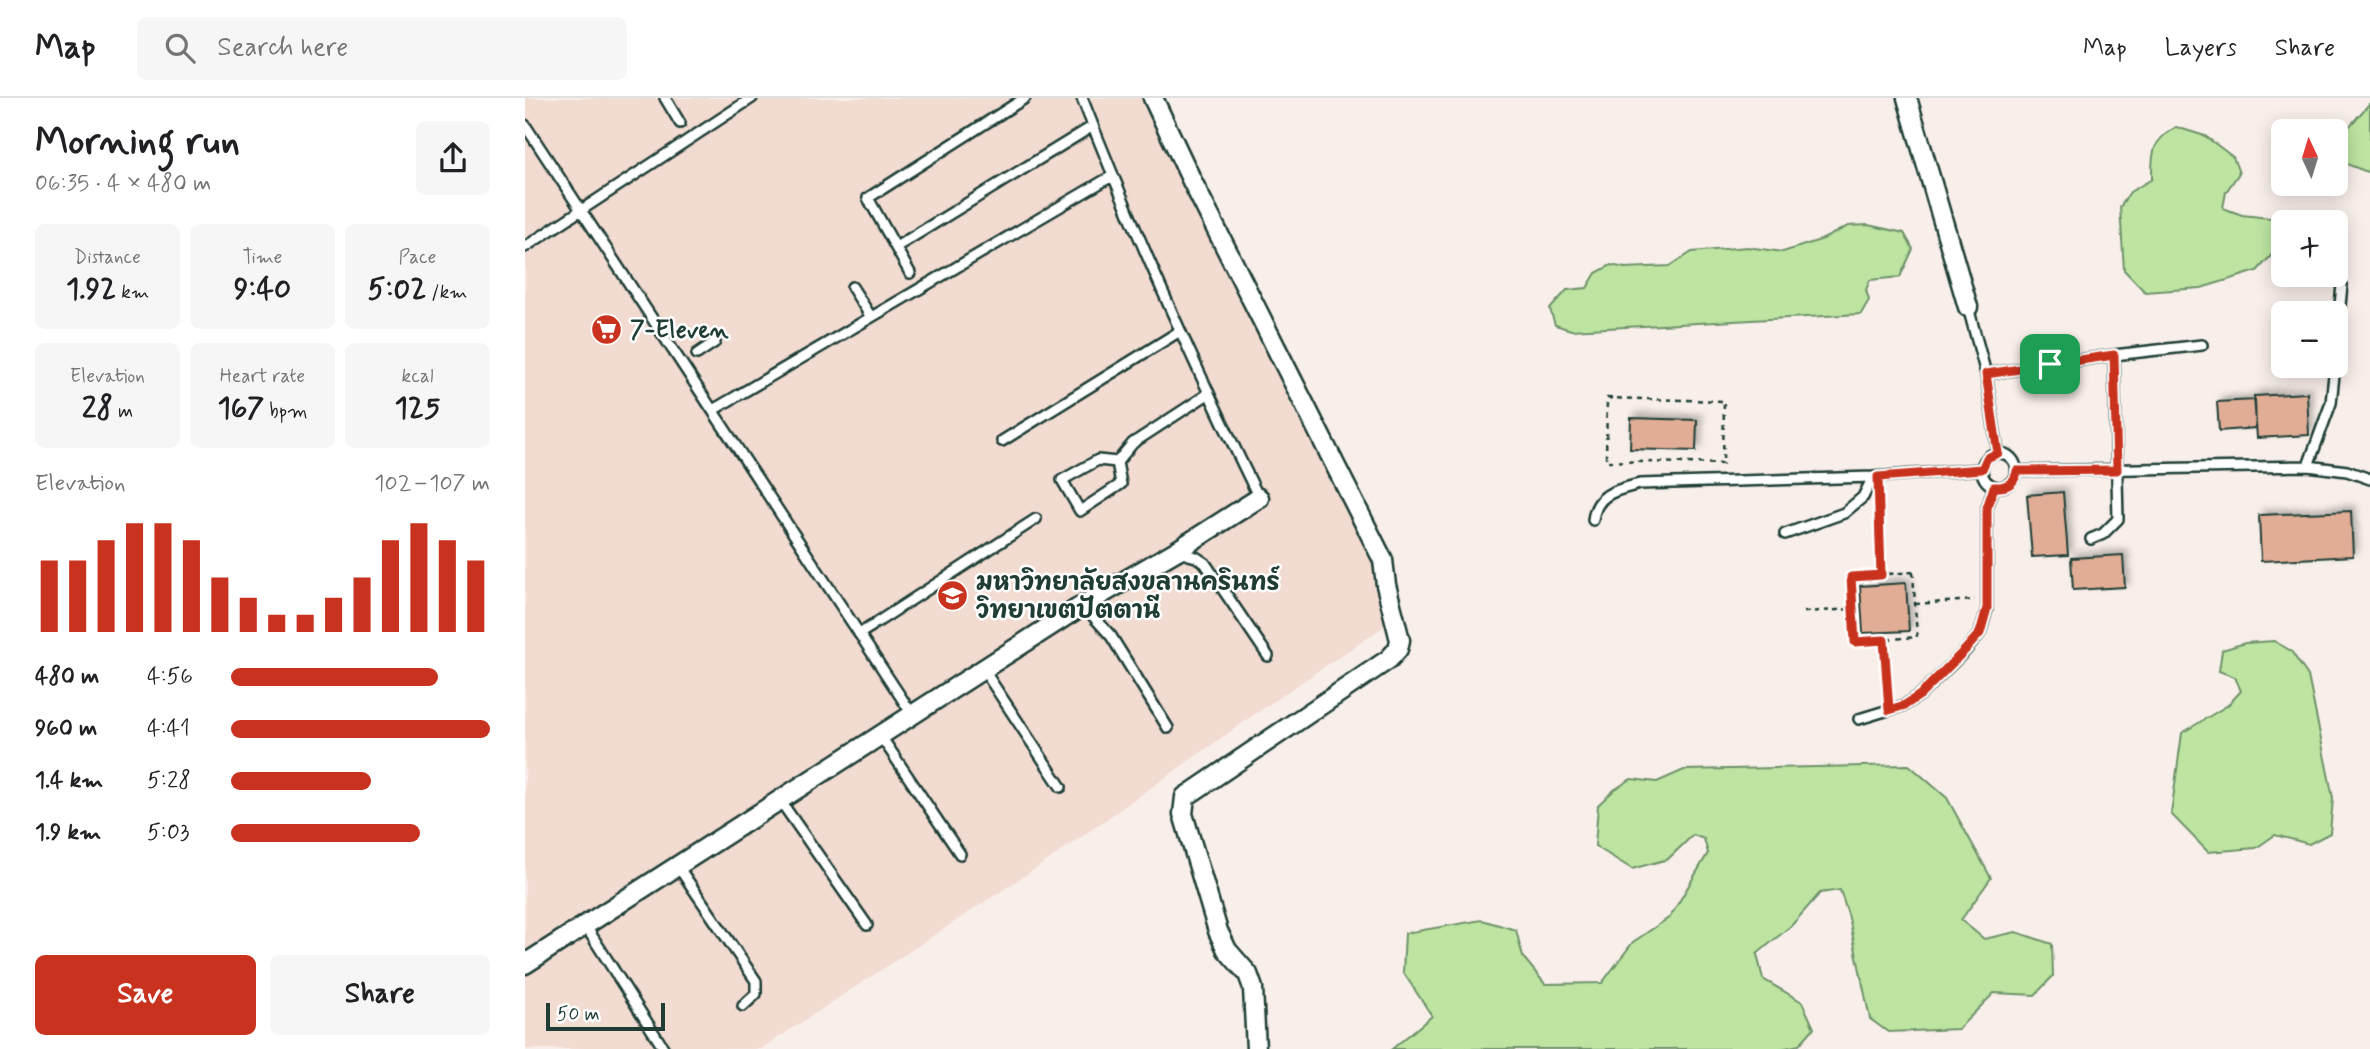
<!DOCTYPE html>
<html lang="en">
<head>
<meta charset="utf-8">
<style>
	:root { --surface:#fff; --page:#f6f6f6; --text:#202124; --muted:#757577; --line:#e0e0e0; --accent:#c8321e }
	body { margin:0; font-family:Mynerve,"Playpen Sans Thai",sans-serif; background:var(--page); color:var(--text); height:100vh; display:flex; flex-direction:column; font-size:26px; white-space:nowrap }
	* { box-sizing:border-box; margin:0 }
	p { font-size:23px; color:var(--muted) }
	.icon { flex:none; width:38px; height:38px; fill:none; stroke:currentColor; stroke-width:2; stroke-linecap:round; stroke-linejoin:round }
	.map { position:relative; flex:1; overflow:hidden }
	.side { display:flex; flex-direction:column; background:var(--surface); width:525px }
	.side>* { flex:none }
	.needle { width:46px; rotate:356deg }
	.buttons { position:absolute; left:1746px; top:21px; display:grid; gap:14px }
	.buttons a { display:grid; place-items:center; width:77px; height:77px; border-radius:10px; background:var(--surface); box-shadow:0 4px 18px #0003; font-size:35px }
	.scale { position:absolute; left:21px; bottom:18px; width:119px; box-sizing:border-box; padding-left:7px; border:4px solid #1f3d34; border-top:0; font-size:19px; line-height:24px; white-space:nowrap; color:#1f3d34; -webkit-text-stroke:5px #fff; paint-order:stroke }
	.pin { position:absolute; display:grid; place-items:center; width:60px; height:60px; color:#fff; margin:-30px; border-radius:14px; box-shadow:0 4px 10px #0006 }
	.round { display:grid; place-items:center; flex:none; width:74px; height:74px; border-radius:10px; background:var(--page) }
	.overview { display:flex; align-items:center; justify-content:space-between; height:119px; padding:0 35px }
	h1 { font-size:38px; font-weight:700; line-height:52px }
	.metrics { display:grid; grid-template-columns:repeat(3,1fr); gap:10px; height:119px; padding:7px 35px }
	.metrics div { display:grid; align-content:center; border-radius:10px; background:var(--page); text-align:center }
	.metrics b { font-size:30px; font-weight:700 }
	.metrics small { font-size:19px; font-weight:400 }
	.metrics p { font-size:19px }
	.chart { height:196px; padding:14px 35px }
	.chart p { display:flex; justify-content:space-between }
	.chart svg { width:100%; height:126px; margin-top:7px; stroke:var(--accent); stroke-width:6 }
	.button { display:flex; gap:14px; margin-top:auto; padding:14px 35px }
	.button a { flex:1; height:80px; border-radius:10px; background:var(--accent); color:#fff; font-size:28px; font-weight:700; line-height:80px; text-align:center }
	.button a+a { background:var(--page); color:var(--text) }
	ul { padding:0 35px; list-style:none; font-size:23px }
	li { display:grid; grid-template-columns:112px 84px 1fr; align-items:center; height:52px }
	li i { height:18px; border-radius:9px; background:var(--accent) }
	header { display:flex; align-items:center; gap:42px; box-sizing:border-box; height:98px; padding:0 35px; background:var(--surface); border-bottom:2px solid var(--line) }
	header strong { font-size:33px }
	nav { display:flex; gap:38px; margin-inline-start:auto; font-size:24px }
	.search { width:490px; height:63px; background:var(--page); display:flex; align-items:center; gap:18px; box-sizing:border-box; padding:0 24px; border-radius:10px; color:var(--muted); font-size:26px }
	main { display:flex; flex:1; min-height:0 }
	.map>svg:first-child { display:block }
</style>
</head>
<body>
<header>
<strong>Map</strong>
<div class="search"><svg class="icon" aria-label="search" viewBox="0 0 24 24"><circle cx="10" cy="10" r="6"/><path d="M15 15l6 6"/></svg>Search here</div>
<nav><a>Map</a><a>Layers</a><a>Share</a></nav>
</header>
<main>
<section class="side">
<div class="overview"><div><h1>Morning run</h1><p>06:35 · 4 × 480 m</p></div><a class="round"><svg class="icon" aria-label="share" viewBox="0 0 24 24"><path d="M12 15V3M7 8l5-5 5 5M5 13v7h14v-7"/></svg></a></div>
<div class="metrics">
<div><p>Distance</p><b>1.92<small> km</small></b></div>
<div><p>Time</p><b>9:40</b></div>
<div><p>Pace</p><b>5:02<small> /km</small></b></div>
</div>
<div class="metrics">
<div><p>Elevation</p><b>28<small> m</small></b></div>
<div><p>Heart rate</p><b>167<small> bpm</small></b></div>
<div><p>kcal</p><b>125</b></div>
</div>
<div class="chart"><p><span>Elevation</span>102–107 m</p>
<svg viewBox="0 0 160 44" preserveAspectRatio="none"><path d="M5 44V19M15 44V19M25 44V12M35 44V6M45 44V6M55 44V12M65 44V25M75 44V32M85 44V38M95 44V38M105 44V32M115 44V25M125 44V12M135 44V6M145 44V12M155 44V19"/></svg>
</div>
<ul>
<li><b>480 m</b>4:56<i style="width:80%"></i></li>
<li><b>960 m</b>4:41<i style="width:100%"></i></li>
<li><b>1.4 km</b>5:28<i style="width:54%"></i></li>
<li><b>1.9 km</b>5:03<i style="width:73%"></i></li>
</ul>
<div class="button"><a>Save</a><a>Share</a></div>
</section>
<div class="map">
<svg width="1845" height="951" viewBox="0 0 1845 951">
	<defs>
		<filter id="shadow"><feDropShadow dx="4.5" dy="-4.5" stdDeviation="3.5" flood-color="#0004"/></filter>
	</defs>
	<rect width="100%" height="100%" fill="#f9efea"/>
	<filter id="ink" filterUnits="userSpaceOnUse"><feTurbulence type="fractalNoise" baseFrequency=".0143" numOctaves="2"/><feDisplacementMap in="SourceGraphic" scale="14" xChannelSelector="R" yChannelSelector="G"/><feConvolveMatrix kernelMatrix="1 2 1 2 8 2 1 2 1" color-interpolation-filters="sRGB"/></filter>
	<g filter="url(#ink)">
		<path fill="#f2dbd1" d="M0 0H620L808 380 849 471 863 526 753 600 525 761 236 951H0Z"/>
		<path fill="#bde5a1" stroke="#6e916a" stroke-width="2" d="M1845 5V75L1811 62 1822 31Z
			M1651 29 1680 38 1708 59 1714 75 1701 94 1698 110 1717 117 1754 121V149L1732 173 1676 190 1620 194 1599 172 1595 109 1605 94 1627 81C1627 56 1626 43 1651 29Z
			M1343 127 1379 135 1388 151 1375 179 1345 182 1341 192 1344 202 1336 216 1046 232 1030 227 1025 211 1042 192 1062 190 1071 175 1086 167 1100 170 1145 168 1167 154 1222 149 1258 154 1298 141 1323 128Z
			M1749 543 1766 553 1783 578 1808 700 1805 735 1784 746 1750 737 1731 750 1683 754 1646 716 1657 635 1703 607 1716 593 1710 579 1694 573 1697 552 1720 545Z
			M1384 667 1422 700 1466 780 1436 822 1459 841 1491 834 1527 846 1528 878 1510 897 1469 895 1433 931 1363 934 1345 921 1324 820 1315 792 1295 795 1267 827 1232 856 1238 881 1277 904 1289 930 1274 947 1256 951H867L907 918 878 874 880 835 957 822 991 832 998 859 1020 886 1077 885 1108 844 1145 819 1183 755 1179 741 1168 737 1143 761 1107 771 1070 748 1073 707 1089 692 1106 681 1132 684 1159 672Z"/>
		<path fill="#e2ad96" stroke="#1f3d34" stroke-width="2" filter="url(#shadow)" d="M1782 295 1784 337 1732 340 1729 298Z
			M1730 302 1731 330 1694 333 1692 304Z
			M1106 320 1172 322 1171 353 1105 351Z
			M1538 394 1543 457 1507 459 1502 397Z
			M1826 413 1828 458 1736 463 1734 417Z
			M1598 457 1600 489 1548 492 1546 460Z
			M1381 485 1384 533 1338 535 1335 488Z"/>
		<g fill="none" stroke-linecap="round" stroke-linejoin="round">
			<defs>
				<path id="lane" d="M140 0 155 25
					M557 0C610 136 670 269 734 400
					M0 27 387 616
					M0 149 227 0
					M371 149 568 28
					M385 175 343 100 500 0
					M327 189 346 219
					M1443 209 1461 276 1473 355
					M1811 248 1817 187
					M172 256 190 244
					M1461 276 1589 257 1677 247
					M188 312 587 78
					M477 343 655 233
					M1457 372a17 17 0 1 1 34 0a17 17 0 1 1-34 0Z
					M592 364 573 362 537 382 555 413 596 386 592 364 608 345 683 296
					M1783 368 1806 305 1810 268
					M1492 373 1783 368 1822 373 1845 381
					M1068 422C1071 395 1092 392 1115 386L1348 379 1457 371
					M1260 436 1319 415 1338 399 1348 379
					M1566 441 1578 436 1593 421 1589 257
					M653 454 671 459 680 465 743 558
					M558 507 586 538 643 630
					M351 525 511 421
					M334 536 347 528
					M458 571 536 689
					M1334 621 1380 607 1395 597 1441 552 1455 535 1462 511V410L1469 389
					M355 637 435 756
					M254 701 342 827
					M152 767 231 883V896L218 908
					M60 827 139 951"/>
				<path id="street" d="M628 0 667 83 858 462 861 487 875 542 873 551 864 561 660 699 658 716 693 833 702 852 723 876 728 890 731 951
					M1382 0 1443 209
					M0 866 558 507 651 453 734 400"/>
			</defs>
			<use href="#lane" stroke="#1f3d34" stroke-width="14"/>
			<use href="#street" stroke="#1f3d34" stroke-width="23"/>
			<path stroke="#1f3d34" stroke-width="2.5" stroke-dasharray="5 5" stroke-linecap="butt" d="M1082 300 1199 303 1198 366 1081 363Z
				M1353 396 1356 477
				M1388 474 1392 539 1330 544 1326 479Z
				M1390 506 1450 502
				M1279 514 1328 511
				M1359 542 1364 601"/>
			<use href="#lane" stroke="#fff" stroke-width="9"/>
			<use href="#street" stroke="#fff" stroke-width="18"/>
		</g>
	</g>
	<g fill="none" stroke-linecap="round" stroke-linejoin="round" filter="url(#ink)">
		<defs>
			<path id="route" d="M1589 257 1592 372 1492 373C1490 385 1482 390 1469 389L1462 410V510L1455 535 1440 552 1395 597 1380 607 1364 612 1359 542 1330 544 1326 479 1356 477 1353 379 1457 371 1462 360 1473 355 1461 276Z"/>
		</defs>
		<use href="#route" stroke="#fff" stroke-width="14"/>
		<use href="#route" stroke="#c8321e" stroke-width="9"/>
	</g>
	<defs>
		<symbol id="supermarket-disc" viewBox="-11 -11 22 22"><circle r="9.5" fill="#c8321e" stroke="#fff"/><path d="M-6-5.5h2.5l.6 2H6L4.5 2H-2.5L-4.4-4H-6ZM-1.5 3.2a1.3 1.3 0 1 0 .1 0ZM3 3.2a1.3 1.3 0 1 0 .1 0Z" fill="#fff"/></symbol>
		<symbol id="university-disc" viewBox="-11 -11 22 22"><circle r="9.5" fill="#c8321e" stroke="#fff"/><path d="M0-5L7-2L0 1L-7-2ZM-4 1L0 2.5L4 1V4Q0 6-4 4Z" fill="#fff"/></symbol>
	</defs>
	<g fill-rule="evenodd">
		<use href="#supermarket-disc" x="64" y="214" width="35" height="35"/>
		<use href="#university-disc" x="410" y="480" width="35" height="35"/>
	</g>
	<g text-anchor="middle" stroke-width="5" stroke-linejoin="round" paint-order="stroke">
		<g font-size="24" font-weight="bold" fill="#1f3d34" stroke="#fff" text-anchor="start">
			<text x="105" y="239">7-Eleven</text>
			<text x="451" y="492">มหาวิทยาลัยสงขลานครินทร์<tspan x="451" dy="28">วิทยาเขตปัตตานี</tspan></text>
		</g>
	</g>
</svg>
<div class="buttons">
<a><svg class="needle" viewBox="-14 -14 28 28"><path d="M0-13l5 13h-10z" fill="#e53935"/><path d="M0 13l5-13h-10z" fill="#757577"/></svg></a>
<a>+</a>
<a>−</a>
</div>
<div class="scale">50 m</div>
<div class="pin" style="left:1525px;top:266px;background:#1e9e55"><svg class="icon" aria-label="arrive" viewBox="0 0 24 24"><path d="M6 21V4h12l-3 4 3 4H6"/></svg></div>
</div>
</main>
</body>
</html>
